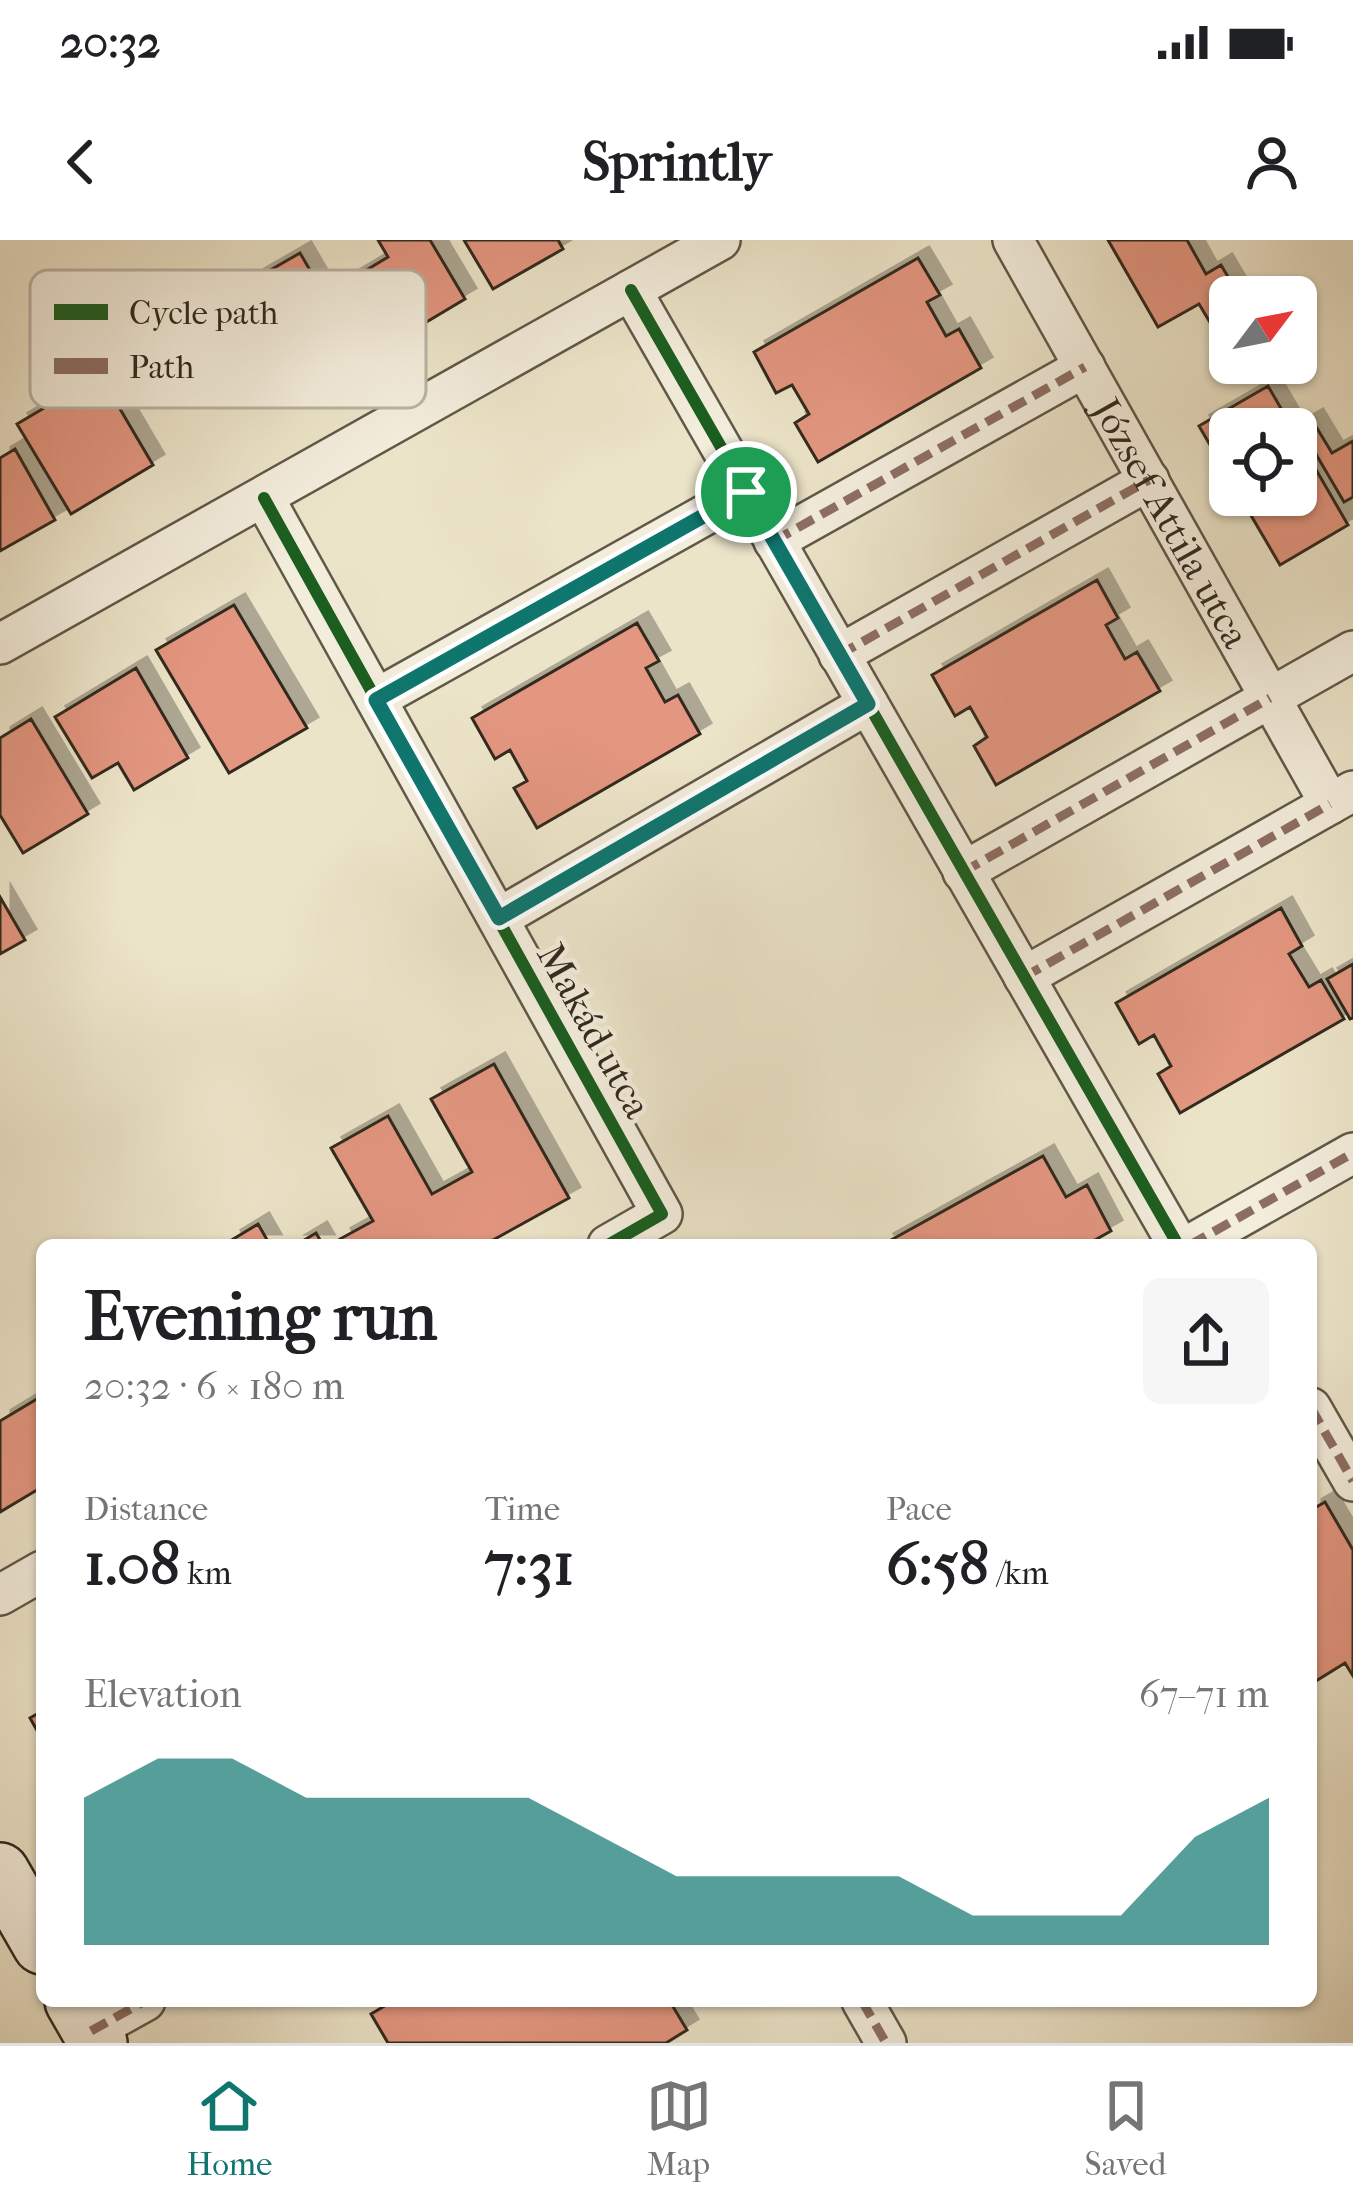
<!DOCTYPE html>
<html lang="en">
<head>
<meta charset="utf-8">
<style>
	:root { --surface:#fff; --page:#f6f6f6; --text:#202124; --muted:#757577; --line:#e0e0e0; --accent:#0f766e }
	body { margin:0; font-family:"IM FELL French Canon",serif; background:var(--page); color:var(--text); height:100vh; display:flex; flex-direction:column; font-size:45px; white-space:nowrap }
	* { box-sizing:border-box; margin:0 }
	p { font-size:39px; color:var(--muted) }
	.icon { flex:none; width:66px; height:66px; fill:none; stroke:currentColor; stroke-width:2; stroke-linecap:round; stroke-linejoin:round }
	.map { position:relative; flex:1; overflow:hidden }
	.sheet { position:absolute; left:36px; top:999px; width:1281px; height:768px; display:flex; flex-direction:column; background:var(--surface); border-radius:18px; box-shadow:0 3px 9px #0004 }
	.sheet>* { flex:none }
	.needle { width:78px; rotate:58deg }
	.buttons { position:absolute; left:1209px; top:36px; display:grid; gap:24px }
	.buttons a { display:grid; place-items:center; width:108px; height:108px; border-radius:18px; background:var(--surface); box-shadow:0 3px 9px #0004; font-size:60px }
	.pin { position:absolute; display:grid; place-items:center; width:102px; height:102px; color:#fff; margin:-51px; border:6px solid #fff; border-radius:50%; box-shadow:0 3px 12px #0007 }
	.round { display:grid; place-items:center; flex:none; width:126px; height:126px; border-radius:18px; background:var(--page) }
	.summary { display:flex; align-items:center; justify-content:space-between; height:204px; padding:0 48px }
	h1 { font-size:66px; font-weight:700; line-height:90px }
	.stats { display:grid; grid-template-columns:repeat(3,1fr); gap:18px; height:204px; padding:12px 48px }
	.stats div { display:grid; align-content:center }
	.stats b { font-size:60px; font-weight:700 }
	.stats small { font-size:33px; font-weight:400 }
	.stats p { font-size:33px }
	.chart { height:336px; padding:24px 48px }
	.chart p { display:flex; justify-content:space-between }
	.chart svg { width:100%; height:216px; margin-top:12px; fill:var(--accent); opacity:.7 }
	.status { display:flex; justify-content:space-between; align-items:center; height:84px; padding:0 60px; background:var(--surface); direction:ltr }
	.status svg { height:33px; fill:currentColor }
	header { display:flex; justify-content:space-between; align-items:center; height:156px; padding:0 48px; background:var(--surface); font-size:54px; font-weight:700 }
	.tabs { display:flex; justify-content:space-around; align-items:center; height:168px; border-top:3px solid var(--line); background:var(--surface); font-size:33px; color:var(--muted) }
	.tabs a { display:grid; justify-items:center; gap:6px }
	.tabs .on { color:var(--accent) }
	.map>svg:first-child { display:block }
</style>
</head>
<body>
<div class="status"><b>20:32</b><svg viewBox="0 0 49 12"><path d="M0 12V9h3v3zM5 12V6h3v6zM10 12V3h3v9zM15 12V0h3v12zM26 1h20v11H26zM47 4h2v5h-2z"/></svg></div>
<header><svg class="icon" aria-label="back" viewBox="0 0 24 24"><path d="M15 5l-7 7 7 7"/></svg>Sprintly<svg class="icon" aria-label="person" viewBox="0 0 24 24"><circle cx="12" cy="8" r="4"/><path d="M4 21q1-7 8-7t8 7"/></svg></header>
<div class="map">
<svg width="1353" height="1803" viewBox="0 0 1353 1803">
	<defs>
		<filter id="shadow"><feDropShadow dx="11" dy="-11" stdDeviation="0" flood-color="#0004"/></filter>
	</defs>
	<rect width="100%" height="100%" fill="#ece4c9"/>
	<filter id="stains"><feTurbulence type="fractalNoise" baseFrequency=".00167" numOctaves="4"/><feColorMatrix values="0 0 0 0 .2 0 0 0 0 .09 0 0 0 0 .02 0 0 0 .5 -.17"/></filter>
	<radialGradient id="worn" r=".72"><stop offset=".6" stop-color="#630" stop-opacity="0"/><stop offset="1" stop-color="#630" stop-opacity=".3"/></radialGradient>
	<path fill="#e39680" stroke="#31291e" stroke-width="3" filter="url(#shadow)" d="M378 0H430L465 59 378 111 340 46 388 17Z
		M464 0H558L563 9 493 49Z
		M1108 0H1187L1206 34 1221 25 1240 57H1230V80L1214 89 1199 64 1158 87Z
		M300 13 353 104 306 132 253 40Z
		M918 18 940 55 927 62 946 96 959 89 981 128 818 222 795 183 809 174 792 145 776 153 754 112Z
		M100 135 153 225 71 274 17 184Z
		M1268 146 1293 189H1230V239L1199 186Z
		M1312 180 1332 213 1353 201V257L1344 262 1300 187Z
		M1296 195 1348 285 1280 325 1239 255H1296Z
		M15 209 55 280 0 311V218Z
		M1097 340 1118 378 1106 385 1125 419 1137 412 1160 451 996 545 974 506 987 497 970 467 955 476 932 435Z
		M234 365 307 488 229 533 156 410Z
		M637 383 659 421 646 428 665 462 678 455 700 494 537 588 514 548 527 541 510 510 495 519 472 478Z
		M136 428 188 518 134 550 118 523 92 538 55 477Z
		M31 479 88 574 23 613 0 575V498Z
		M0 657 25 700 0 714Z
		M1281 668 1302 706 1289 714 1309 747 1321 740 1344 779 1180 873 1158 834 1171 826 1154 795 1139 804 1116 763Z
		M1353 724V778L1350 779 1327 739Z
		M494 824 569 958 484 1005H343L340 999 373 981 331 908 388 876 432 954 472 932 431 859Z
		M1043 916 1066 957 1087 945 1111 991 1086 1005H882Z
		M258 984 270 1005H232L230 1001Z
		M316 993 323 1005H296Z
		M42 1156V1247L0 1272V1181Z
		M1325 1262 1353 1310V1436L1345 1423 1311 1444V1270Z
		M42 1471V1499L30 1478Z
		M393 1761H678L672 1765 687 1790 666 1803H388L371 1774Z"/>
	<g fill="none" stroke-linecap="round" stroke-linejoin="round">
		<defs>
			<g id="street">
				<path id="s1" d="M1013 0 1330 564"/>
				<path d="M631 50 1178 1005"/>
				<path d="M264 258 662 974 608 1005"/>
				<path d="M774 301 1085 127"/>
				<path d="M0 404 720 0"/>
				<path d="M839 415 1149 240"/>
				<path d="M376 459 746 252"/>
				<path d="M963 632 1353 411"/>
				<path d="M499 678 868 464"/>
				<path d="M1024 737 1353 551"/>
				<path d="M1190 1005 1353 913"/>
				<path d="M1311 1168 1353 1241"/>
				<path d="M0 1355 42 1331"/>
				<path d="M862 1761 886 1803"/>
				<path d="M91 1791 145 1761"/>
			</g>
			<path id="secondary" d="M0 1632 42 1705
				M74 1761 98 1803"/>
		</defs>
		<use href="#street" stroke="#605849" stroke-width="44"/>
		<use href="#secondary" stroke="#31291e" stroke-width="62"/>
		<use href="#street" stroke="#f3eddc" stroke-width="39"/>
		<use href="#secondary" stroke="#f3eddc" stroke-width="57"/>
		<path stroke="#8d6e63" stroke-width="9" stroke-dasharray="18 9" stroke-linecap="butt" d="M774 301 1085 127
			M839 415 1149 240
			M376 459 746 252
			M963 632 1270 458
			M499 678 868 464
			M1024 737 1330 564
			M1190 1005 1353 913
			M1311 1168 1353 1241
			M862 1761 886 1803
			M91 1791 145 1761"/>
		<defs>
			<path id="cycleway" d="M631 50 1178 1005
				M264 258 662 974 608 1005"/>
		</defs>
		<use href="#cycleway" stroke="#f3eddc" stroke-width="20"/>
		<use href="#cycleway" stroke="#1b5e20" stroke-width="12"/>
	</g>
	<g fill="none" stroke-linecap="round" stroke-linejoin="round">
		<defs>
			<path id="route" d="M746 252 868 464 499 678 376 460Z"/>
		</defs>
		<use href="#route" stroke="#fff" stroke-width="24"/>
		<use href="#route" stroke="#0f766e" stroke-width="15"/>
	</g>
	<g text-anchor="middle" stroke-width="9" stroke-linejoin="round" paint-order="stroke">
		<g font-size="39" fill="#31291e" stroke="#f3eddc">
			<text dy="14" stroke="none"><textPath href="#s1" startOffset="324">József Attila utca</textPath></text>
			<text transform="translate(595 790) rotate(61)" y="14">Makád utca</text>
		</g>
	</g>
	<rect x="30" y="30" width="396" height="138" rx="18" fill="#f3eddc" stroke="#b9b2a3" stroke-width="3"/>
	<rect x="54" y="64" width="54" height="16" fill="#1b5e20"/>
	<rect x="54" y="118" width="54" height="16" fill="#8d6e63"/>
	<g font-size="33" fill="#31291e">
		<text x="129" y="84">Cycle path</text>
		<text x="129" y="138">Path</text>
	</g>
	<rect width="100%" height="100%" filter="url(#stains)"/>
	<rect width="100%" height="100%" fill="url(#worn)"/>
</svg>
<div class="buttons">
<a><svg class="needle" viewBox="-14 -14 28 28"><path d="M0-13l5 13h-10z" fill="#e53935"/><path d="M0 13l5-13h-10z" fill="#757577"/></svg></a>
<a><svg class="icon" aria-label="locate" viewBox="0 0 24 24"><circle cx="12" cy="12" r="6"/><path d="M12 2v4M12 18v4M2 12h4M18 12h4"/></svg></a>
</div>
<div class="pin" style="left:746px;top:252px;background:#1e9e55"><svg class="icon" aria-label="arrive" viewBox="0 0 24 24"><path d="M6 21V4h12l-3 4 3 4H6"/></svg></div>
<section class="sheet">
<div class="summary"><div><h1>Evening run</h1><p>20:32 · 6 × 180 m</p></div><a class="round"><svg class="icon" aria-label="share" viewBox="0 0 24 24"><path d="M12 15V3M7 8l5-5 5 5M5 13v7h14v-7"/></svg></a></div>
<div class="stats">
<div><p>Distance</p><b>1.08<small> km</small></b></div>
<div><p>Time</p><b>7:31</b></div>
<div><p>Pace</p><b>6:58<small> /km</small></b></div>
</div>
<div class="chart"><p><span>Elevation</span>67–71 m</p>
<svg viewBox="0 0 160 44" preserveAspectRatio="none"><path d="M0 44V14L10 6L20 6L30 14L40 14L50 14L60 14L70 22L80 30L90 30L100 30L110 30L120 38L130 38L140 38L150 22L160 14V44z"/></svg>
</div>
</section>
</div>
<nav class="tabs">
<a class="on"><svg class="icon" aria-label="home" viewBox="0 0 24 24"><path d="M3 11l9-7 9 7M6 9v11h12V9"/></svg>Home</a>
<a><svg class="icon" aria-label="map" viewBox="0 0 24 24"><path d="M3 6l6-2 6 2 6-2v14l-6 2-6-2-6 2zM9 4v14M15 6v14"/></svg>Map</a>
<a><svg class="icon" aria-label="saved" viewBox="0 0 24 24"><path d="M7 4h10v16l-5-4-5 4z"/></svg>Saved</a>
</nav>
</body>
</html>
